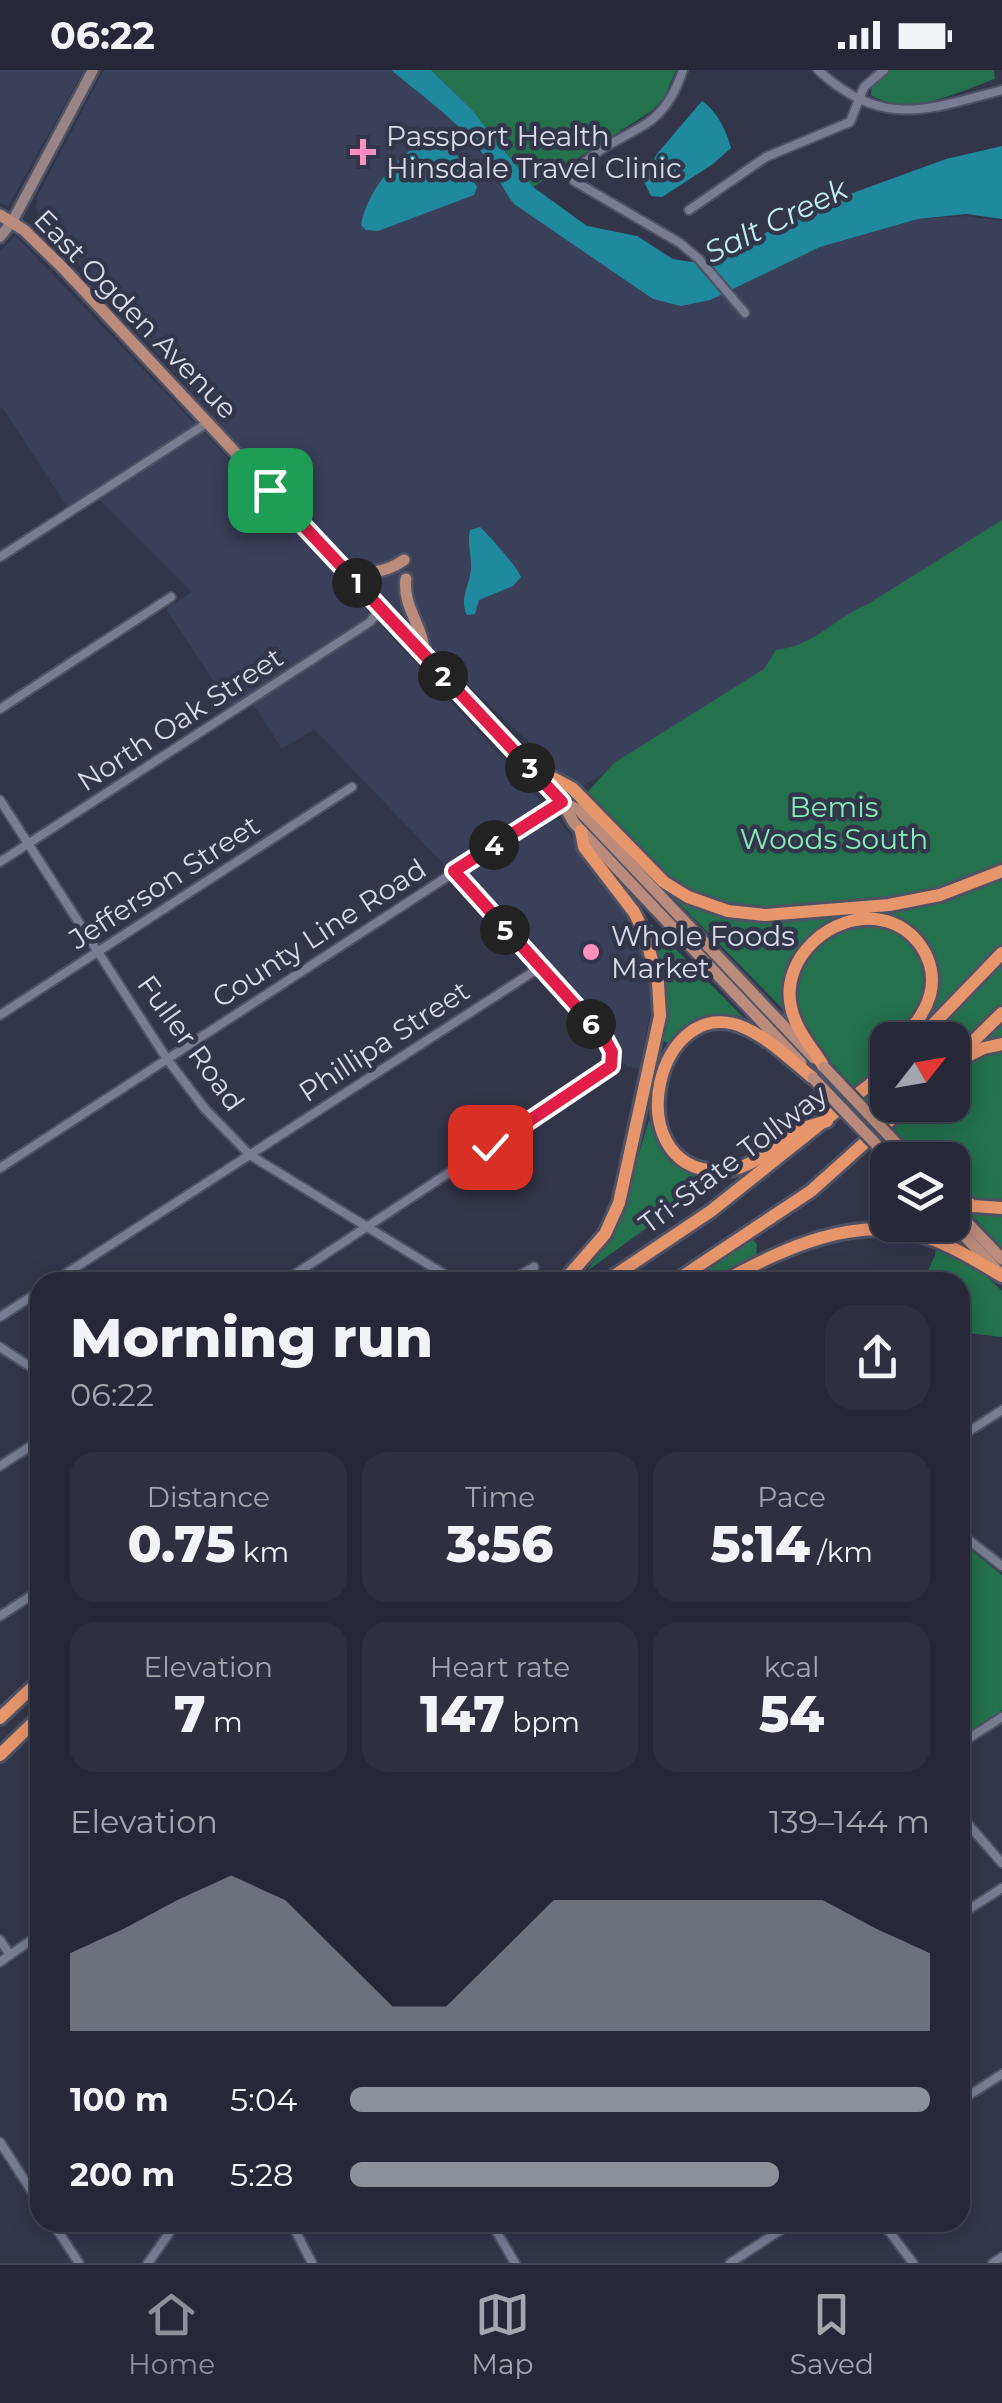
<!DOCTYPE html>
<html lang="en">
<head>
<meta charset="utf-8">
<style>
	:root { --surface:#262838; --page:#2e3040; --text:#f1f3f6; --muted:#a4a6ae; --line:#424453; --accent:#8c9099 }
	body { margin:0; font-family:Montserrat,sans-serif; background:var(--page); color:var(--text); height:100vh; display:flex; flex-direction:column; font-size:38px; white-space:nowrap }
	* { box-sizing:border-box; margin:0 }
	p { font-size:32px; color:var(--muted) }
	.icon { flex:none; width:55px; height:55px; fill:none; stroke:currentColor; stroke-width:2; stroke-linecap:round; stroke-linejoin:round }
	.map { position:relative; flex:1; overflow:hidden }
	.drawer { position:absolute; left:30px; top:1202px; width:940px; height:960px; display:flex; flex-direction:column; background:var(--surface); border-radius:30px; box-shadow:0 5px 25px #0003,0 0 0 2px var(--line) }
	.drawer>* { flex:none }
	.needle { width:65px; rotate:59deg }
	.buttons { position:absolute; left:870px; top:952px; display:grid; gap:20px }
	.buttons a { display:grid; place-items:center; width:100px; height:100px; border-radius:20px; background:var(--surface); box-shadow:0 5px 25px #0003,0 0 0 2px var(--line); font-size:50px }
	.pin { position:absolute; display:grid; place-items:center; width:85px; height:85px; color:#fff; margin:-42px; border-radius:20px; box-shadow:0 5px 15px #0006 }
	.km { position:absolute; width:50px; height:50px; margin:-25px; border-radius:50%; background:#222; color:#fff; font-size:28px; line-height:50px; text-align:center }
	.round { display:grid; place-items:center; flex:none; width:105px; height:105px; border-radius:30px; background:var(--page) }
	.overview { display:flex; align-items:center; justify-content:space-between; height:170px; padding:0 40px }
	h1 { font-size:55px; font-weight:800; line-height:75px }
	.figures { display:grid; grid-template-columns:repeat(3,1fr); gap:15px; height:170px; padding:10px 40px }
	.figures div { display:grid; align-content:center; border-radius:25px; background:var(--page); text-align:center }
	.figures b { font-size:50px; font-weight:800 }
	.figures small { font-size:28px; font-weight:400 }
	.figures p { font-size:28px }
	.chart { height:280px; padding:20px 40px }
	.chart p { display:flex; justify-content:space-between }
	.chart svg { width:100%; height:180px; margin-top:10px; fill:var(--accent); opacity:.7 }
	ul { padding:0 40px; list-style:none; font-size:32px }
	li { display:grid; grid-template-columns:160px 120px 1fr; align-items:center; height:75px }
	li i { height:25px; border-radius:12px; background:var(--accent) }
	.status { display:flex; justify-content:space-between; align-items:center; height:70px; padding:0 50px; background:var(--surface); direction:ltr }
	.status svg { height:28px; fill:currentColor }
	.menu { display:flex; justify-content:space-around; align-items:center; height:140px; border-top:2px solid var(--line); background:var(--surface); font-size:28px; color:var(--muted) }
	.menu a { display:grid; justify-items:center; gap:5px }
	.menu .current { color:var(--accent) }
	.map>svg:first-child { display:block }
</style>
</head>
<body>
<div class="status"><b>06:22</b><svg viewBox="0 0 49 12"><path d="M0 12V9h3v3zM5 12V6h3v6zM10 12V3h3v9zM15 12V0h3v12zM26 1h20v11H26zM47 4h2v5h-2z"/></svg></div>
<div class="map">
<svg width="1002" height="2193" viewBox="0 0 1002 2193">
	<rect width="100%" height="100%" fill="#33364a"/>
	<path fill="#3b405a" d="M0 0H84L8 136 0 133Z
		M104 0H391L452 50 486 89 498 114 653 230 782 194 820 177 918 149 966 146 1002 151V451L578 719 408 558 218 352 40 151 36 137 38 125Z
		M15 165 262 424 558 750 597 799 626 844 645 891 652 932 639 999 627 996 435 785 314 659 282 679 252 633 235 644 166 539 192 522 99 429 73 446 2 337 0 339V182Z"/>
	<path fill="#23714d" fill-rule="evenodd" d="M431 0H676L665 26 653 40 533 117 473 41Z
		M888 0H994L995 9C958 22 909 48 871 25L872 12Z
		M1002 450V1178L953 1125 952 1090H920L780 936 674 828 584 726 614 693 764 599 776 580C817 575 832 549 868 534ZM888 970H952V1035H888Z
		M644 849 652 855 743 947C712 940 688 948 668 973L663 971C669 923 663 893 644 849Z
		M649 1050C661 1089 674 1104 715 1109L587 1201 617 1157Z
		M938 1159 1002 1221V1267L960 1262V1212H923L935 1185Z
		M751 1167 757 1175 755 1197 760 1212H684Z
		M960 1471 1002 1505V1640L960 1667Z"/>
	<path fill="#1f899d" d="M391 0H431L473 41 533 117 587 156 637 166 673 189 691 192 731 185 795 144 946 89 1002 76V149L966 144 918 149 820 177 710 230 681 236 653 229 514 134C502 119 496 102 485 87 460 52 423 27 391 0Z
		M702 31C716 40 727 61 731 78L713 94 662 127 651 126 644 112 656 85Z
		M433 64 452 77 477 117 474 125 378 161 366 160 361 155C368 117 401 83 433 64Z
		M480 457C488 464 518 498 521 507L513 516 479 530 475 544 467 545C458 528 472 513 471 494 471 482 467 473 470 460Z"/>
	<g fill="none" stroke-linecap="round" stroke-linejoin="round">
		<defs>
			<path id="street" d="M683 0C677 18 669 35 654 48 633 66 579 82 574 111L680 173 699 189 745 243
				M818 0C883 59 926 40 1002 20
				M689 140 766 87 850 52 864 17 884 0
				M0 487 207 353
				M0 639 171 527
				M0 730 167 989 205 1039 250 1085 457 1212
				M0 792 370 552 380 539
				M0 945 352 717
				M0 1098 562 732
				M53 1212 539 898
				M283 1212 611 996 612 982 603 967 453 801
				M509 1212 534 1197
				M0 1247 40 1221
				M0 1277 40 1303
				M960 1367 1002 1340
				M0 1396 40 1370
				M960 1463 1002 1496
				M0 1546 40 1520
				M960 1674 1002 1647
				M960 1745 1002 1793
				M960 1845 1002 1818
				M0 1870 10 1885
				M0 1892 40 1864
				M960 2031 1002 2004
				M0 2072 40 2134
				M52 2152 79 2193
				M291 2152 312 2193
				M491 2152 515 2193
				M882 2152 913 2193
				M148 2193 177 2152
				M730 2193 793 2152
				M993 2193 1002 2187"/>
			<path id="secondary" d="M0 167 12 152 93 0"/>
			<path id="primary" d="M0 145 24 160 62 197 562 732 574 753 801 993
				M345 501C368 503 384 504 404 490
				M406 509C402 538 425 557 424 585
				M562 732 579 740 814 988
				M952 1137 1002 1189
				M952 1153 998 1201"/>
			<path id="highway" d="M526 694 572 718 664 812 688 827 728 841 765 845 889 835 940 825 1002 801
				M918 970 1002 883
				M962 989 984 978 1002 974
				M952 992 1002 943
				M824 997C812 977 796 961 791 937 780 888 832 841 881 850 915 856 939 891 930 925 925 943 914 957 901 970
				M813 1008C792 991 770 969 745 958 657 918 616 1097 717 1101 752 1102 770 1076 798 1061 806 1056 818 1054 827 1051
				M952 1123 973 1136 1002 1138
				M563 1212 605 1164 619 1133 660 946 658 913 645 864 634 842 584 777 581 761
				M605 1212 711 1141 888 1000
				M674 1212 811 1121 907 1035
				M722 1212C783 1179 855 1143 926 1167 953 1176 978 1192 1002 1206
				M0 1648 40 1610
				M0 1685 40 1646"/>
		</defs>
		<use href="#street" stroke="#4f5264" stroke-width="12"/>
		<use href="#secondary" stroke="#4f5264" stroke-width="15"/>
		<use href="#primary" stroke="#4f5264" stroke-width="16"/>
		<use href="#highway" stroke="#4f5264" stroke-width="18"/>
		<use href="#street" stroke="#787d94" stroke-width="8"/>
		<use href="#secondary" stroke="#998488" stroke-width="10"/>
		<use href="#primary" stroke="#bb8c7c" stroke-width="11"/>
		<use href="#highway" stroke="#e7966c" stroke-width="12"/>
		<defs>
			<path id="primary-bridge" d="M824 997 912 1090
				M813 1008 891 1090"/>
		</defs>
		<use href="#primary-bridge" stroke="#4f5264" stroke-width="16" stroke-linecap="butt"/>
		<use href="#primary-bridge" stroke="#bb8c7c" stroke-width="11"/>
	</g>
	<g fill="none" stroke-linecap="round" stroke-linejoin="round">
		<defs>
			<path id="route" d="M270 420 562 732 454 801 604 967 612 982 611 996 490 1077"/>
		</defs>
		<use href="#route" stroke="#fff" stroke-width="20"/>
		<use href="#route" stroke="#e11d48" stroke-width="12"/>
	</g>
	<g fill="#fe8ebd" stroke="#33364a" stroke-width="4">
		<path d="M358 67h10v10h10v10h-10v10h-10v-10h-10v-10h10z"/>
		<circle cx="591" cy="882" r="10"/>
	</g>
	<g text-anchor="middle" stroke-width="9" stroke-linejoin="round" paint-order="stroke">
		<g font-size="28" fill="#d8dbe8" stroke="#33364a" text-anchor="start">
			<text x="386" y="76">Passport Health<tspan x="386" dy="32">Hinsdale Travel Clinic</tspan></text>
			<text x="611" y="876">Whole Foods<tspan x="611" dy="32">Market</tspan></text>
		</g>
		<g font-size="28" fill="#d8dbe8" stroke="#33364a">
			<text transform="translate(136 244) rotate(46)" y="10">East Ogden Avenue</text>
			<text transform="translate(180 649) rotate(-33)" y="10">North Oak Street</text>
			<text transform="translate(164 812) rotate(-33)" y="10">Jefferson Street</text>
			<text transform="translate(319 863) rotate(-33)" y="10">County Line Road</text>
			<text transform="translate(384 971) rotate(-33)" y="10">Phillipa Street</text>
			<text transform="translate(191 973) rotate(54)" y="10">Fuller Road</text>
			<text transform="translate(733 1089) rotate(-37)" y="10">Tri-State Tollway</text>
		</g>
		<g font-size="28" fill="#84edb7" stroke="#33364a">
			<text x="834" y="747">Bemis<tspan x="834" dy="32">Woods South</tspan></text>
		</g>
		<g font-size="30" font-style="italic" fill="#bfedf8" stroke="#33364a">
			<text transform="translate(776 151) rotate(-26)" y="10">Salt Creek</text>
		</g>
	</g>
</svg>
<div class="buttons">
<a><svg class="needle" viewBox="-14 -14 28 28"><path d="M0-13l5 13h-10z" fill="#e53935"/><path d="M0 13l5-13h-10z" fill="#a4a6ae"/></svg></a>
<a><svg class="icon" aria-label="layers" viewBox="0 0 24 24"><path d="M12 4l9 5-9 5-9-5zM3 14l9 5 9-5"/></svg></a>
</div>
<div class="pin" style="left:270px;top:420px;background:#1e9e55"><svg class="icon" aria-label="arrive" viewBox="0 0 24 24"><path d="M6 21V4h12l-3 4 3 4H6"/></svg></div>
<div class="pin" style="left:490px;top:1077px;background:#d93025"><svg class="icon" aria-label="check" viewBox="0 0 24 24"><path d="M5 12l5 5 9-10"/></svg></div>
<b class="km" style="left:357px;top:513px">1</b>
<b class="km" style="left:443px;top:606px">2</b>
<b class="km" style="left:530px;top:698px">3</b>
<b class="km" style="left:494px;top:775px">4</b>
<b class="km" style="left:505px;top:860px">5</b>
<b class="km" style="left:591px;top:954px">6</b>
<section class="drawer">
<div class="overview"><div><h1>Morning run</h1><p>06:22</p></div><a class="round"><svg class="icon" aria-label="share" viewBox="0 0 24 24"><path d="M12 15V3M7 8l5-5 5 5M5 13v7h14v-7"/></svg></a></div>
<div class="figures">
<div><p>Distance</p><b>0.75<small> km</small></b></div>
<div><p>Time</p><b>3:56</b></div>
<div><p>Pace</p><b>5:14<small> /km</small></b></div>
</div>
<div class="figures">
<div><p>Elevation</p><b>7<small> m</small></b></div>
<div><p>Heart rate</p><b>147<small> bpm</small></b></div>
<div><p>kcal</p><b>54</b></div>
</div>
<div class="chart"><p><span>Elevation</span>139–144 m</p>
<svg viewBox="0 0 160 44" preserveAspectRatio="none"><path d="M0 44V25L10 19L20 12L30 6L40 12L50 25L60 38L70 38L80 25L90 12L100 12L110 12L120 12L130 12L140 12L150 19L160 25V44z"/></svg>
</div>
<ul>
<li><b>100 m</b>5:04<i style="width:100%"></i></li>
<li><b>200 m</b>5:28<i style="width:74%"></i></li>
</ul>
</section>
</div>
<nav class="menu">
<a class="current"><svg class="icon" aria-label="home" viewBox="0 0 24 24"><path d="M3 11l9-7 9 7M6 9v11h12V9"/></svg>Home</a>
<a><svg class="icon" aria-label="map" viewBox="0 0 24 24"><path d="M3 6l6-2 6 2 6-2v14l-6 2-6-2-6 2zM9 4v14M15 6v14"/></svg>Map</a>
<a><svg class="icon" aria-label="saved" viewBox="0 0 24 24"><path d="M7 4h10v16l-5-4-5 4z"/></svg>Saved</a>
</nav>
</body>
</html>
